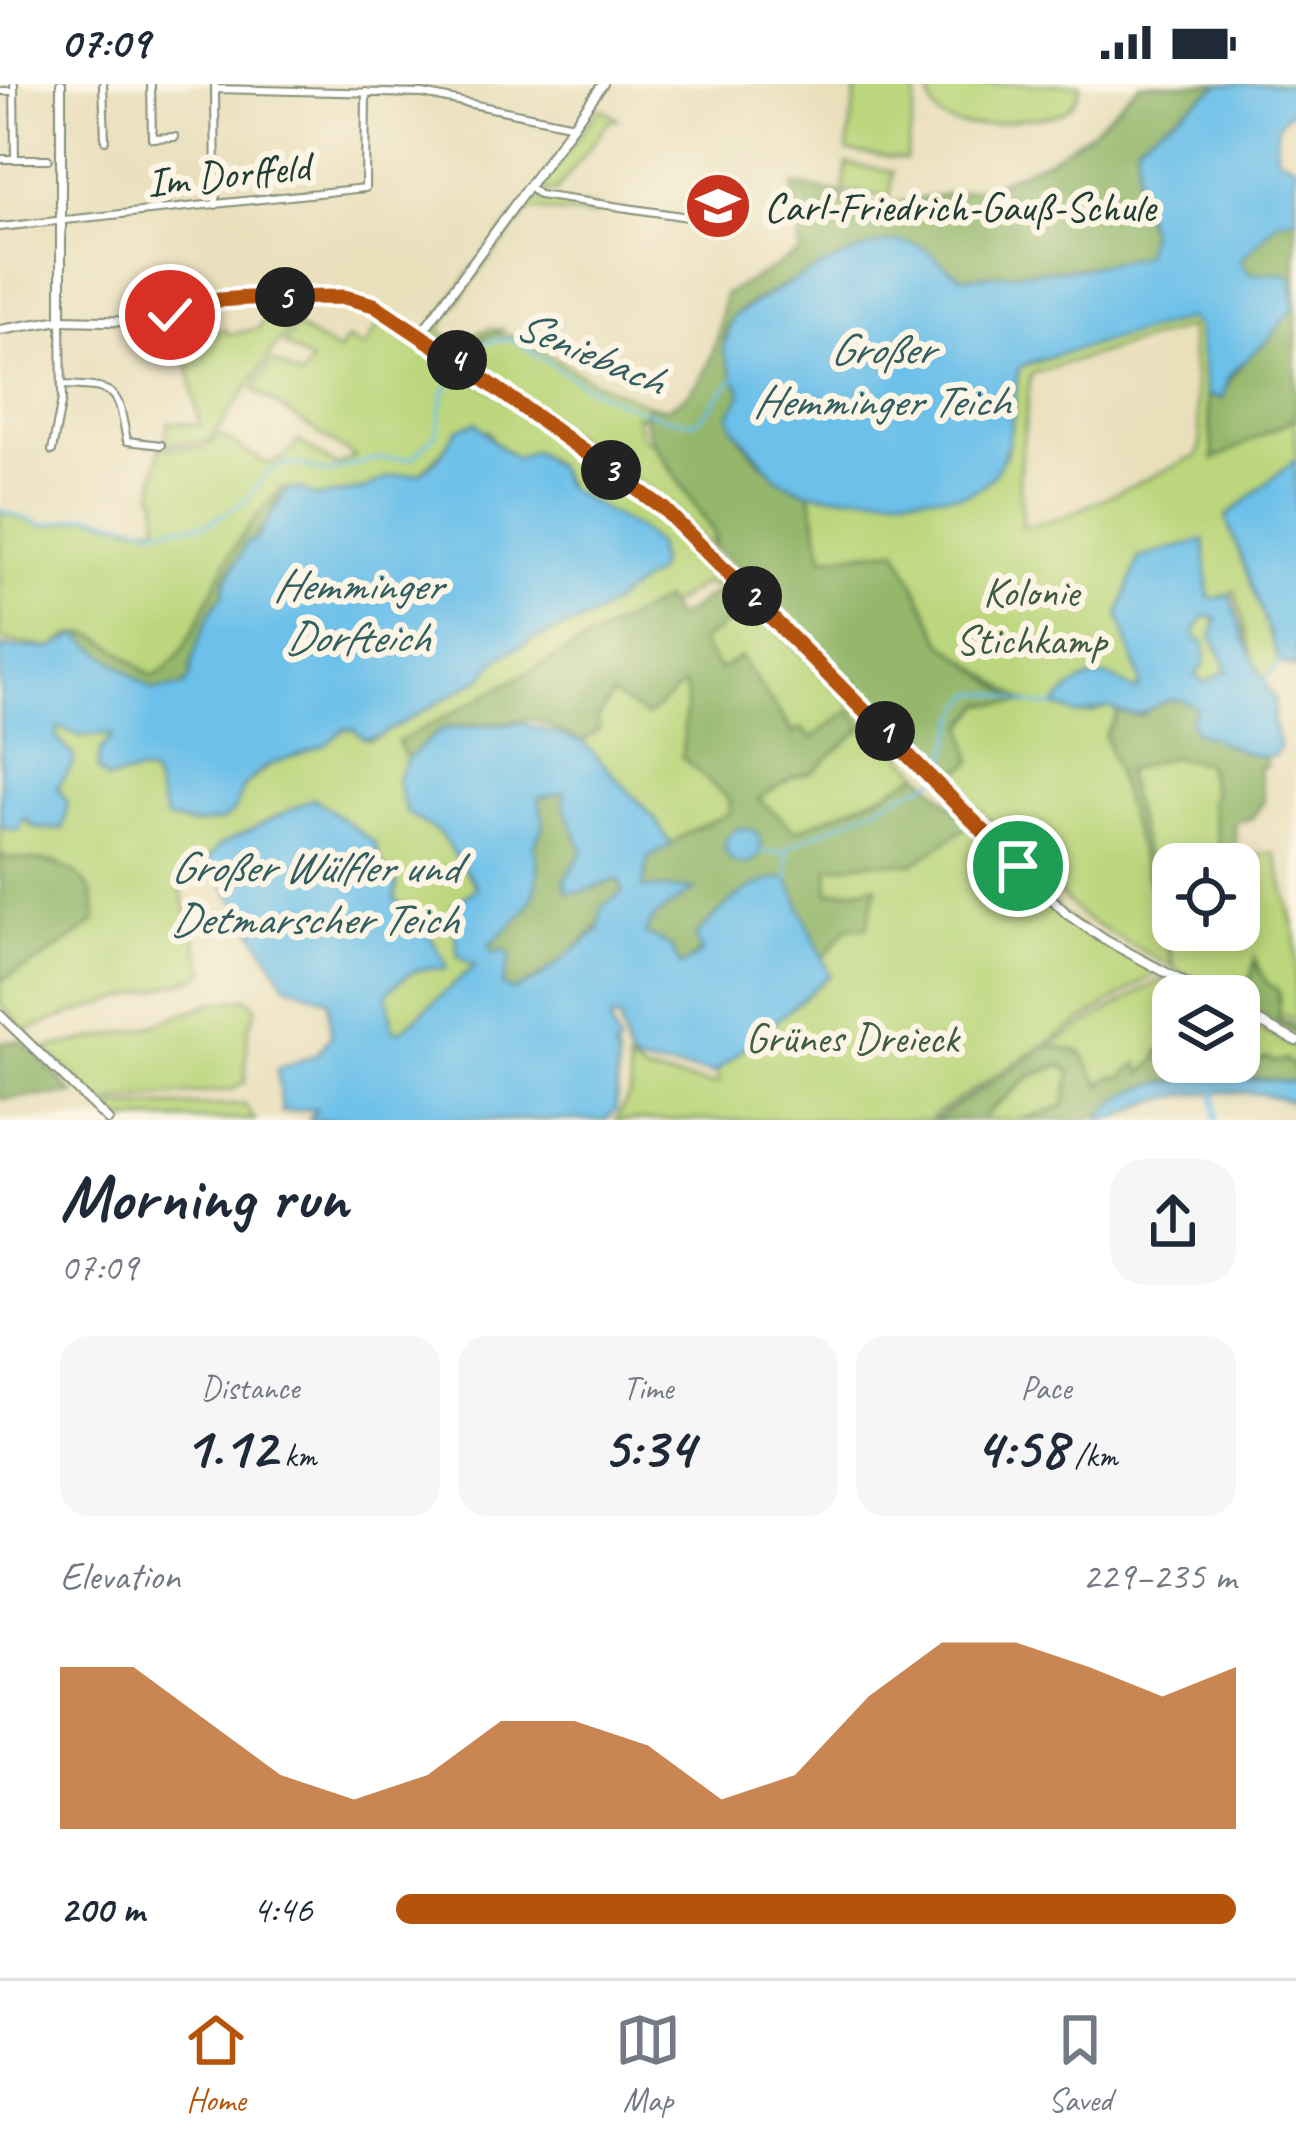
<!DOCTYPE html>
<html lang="en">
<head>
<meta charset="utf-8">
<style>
	:root { --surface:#fff; --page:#f6f6f7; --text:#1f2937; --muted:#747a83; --line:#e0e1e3; --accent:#b45309 }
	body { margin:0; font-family:Caveat,sans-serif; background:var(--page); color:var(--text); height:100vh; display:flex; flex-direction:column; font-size:45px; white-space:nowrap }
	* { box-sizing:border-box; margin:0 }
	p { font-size:39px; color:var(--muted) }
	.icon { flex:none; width:66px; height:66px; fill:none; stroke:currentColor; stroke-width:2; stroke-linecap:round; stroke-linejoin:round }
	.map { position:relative; height:1036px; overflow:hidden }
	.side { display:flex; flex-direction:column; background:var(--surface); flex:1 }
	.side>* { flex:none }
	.buttons { position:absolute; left:1152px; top:759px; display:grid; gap:24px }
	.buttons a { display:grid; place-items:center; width:108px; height:108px; border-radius:24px; background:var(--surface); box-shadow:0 6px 18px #0003; font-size:60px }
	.pin { position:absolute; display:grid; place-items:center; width:102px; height:102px; color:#fff; margin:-51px; border:6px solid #fff; border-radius:50%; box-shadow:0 3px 12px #0007 }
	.km { position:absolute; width:60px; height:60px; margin:-30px; border-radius:50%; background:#222; color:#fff; font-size:33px; line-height:60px; text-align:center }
	.round { display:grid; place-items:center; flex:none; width:126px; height:126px; border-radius:36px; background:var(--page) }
	.summary { display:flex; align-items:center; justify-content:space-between; height:204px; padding:0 60px }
	h1 { font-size:66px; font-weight:600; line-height:90px }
	.figures { display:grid; grid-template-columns:repeat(3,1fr); gap:18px; height:204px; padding:12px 60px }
	.figures div { display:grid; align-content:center; border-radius:30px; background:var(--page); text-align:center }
	.figures b { font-size:60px; font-weight:600 }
	.figures small { font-size:33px; font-weight:400 }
	.figures p { font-size:33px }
	.chart { height:336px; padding:24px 60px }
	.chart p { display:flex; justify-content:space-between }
	.chart svg { width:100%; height:216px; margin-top:12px; fill:var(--accent); opacity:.7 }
	ul { padding:0 60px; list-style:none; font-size:39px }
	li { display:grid; grid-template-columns:192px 144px 1fr; align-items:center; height:90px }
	li i { height:30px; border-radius:15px; background:var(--accent) }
	.status { display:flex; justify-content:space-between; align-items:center; height:84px; padding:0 60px; background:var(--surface); direction:ltr }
	.status svg { height:33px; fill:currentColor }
	.tabs { display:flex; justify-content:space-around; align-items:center; height:168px; border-top:3px solid var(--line); background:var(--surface); font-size:33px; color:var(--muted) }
	.tabs a { display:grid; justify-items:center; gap:6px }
	.tabs .selected { color:var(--accent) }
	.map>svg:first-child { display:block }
</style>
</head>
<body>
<div class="status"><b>07:09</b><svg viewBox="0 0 49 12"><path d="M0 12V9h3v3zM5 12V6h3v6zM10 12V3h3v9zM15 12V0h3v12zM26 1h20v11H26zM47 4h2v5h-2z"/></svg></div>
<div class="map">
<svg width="1296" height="1036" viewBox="0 0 1296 1036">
	<rect width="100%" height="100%" fill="#fcf5e5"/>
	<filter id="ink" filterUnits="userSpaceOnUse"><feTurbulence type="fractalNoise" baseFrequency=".00833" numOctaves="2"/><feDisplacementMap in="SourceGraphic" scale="24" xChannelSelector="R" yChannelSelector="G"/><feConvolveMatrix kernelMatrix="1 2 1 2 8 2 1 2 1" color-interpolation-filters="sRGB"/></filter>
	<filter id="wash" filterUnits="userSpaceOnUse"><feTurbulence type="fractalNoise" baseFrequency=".004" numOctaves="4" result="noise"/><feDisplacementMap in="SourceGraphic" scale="48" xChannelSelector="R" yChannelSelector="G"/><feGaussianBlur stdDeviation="2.7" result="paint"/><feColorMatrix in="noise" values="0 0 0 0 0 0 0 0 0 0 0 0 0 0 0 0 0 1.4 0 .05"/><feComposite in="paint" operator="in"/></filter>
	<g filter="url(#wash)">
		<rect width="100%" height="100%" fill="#e9dfbb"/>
		<path fill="#bbd67c" stroke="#6d8a58" stroke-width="3" fill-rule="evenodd" d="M857 0H918L906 76 847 67Z
			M929 0H1081C1079 10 1076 18 1067 25 1056 34 1034 33 1020 35 985 41 927 57 929 0Z
			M600 24 618 35 608 38 556 108 546 107 543 98Z
			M847 80 893 87 890 113 843 106Z
			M530 115 596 124 595 132 530 126 482 184 439 246 453 256 490 245 505 246 447 263 434 254 432 243 473 184Z
			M298 219 304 223 211 355 203 359H165L168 338 200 341 186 271 193 256 226 245 228 251 260 244V240L274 232 276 220Z
			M382 234 475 294 652 420 728 493 710 503 706 498 668 522 664 517 631 533 398 658 407 675 397 696 406 728 440 750 477 804 475 881 402 946 393 947 386 909C406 890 417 881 444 885L395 816 397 799 381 780 375 759 276 732 271 738 220 761 206 784 210 792 177 794 205 887 200 892C142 911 82 922 27 947L0 920V897L41 876 95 838 59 778 5 774 0 770V743L18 746 24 734 32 743 62 714 59 698 73 681 74 673 56 653 57 643 79 652 113 651 101 689 107 696 142 688 153 692 167 735 194 741 223 736 234 727 244 702 278 675 298 671 344 645H354L369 656 379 652 485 592C498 563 556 548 581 538 608 528 628 503 654 491L656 460C631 437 601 427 573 408 562 401 564 394 557 384 552 377 540 371 533 367L517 374 495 359 488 346 447 362 421 389 389 393 361 406 316 413 300 405H281C262 427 243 447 229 473 210 506 188 580 153 592 127 580 101 537 68 553 62 556 58 561 52 564L0 556V427L45 442 89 432 136 443 158 441 157 412 153 411 160 364H205L220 351 267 380 285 373 298 357 337 382 355 373 253 305 272 277 302 294 311 278 284 260 296 243 338 268 347 255 364 265Z
			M1188 235 1197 242 1214 375 1296 334V375L1226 433 1280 579 1264 597 1252 572 1235 507 1215 515 1209 513 1204 457 1119 530 1141 600 1136 608 1110 593 1091 629 1109 622 1118 628 1105 651 1174 882 1110 650 1199 651 1229 780H1173V846H1239L1244 772 1275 769 1296 851V937L1276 928 1255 873 1245 923 1239 920V912H1223L1082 833 950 694 971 678 965 641 983 620 1026 618 943 559 897 465 823 473 810 408 887 410 1006 372 1019 284 1102 257ZM1189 243 1201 360 1198 371 1061 434 1023 443 1019 390 1031 290Z
			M493 251 516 252 593 298 647 320 643 333 636 331 642 353 653 360 712 448V464L668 420 456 269 461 261Z
			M753 521 920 689 885 709 796 747 757 714 793 693 812 688 824 649 812 654 794 649 740 574 720 586 700 558Z
			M1203 532 1217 534 1212 552 1228 587 1204 600 1195 592 1205 579 1195 547Z
			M683 600 687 608 682 673 730 717V730L695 744 671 761 655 735 583 658 599 645 598 634 612 611Z
			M971 740 1051 820 1093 854 1158 885 1154 891 932 1032 933 1036H616L631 1007 628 978 645 989 711 1000 720 998 715 989 830 891 822 875 876 802 828 809V784L872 778 913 779Z
			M1162 895 1195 912H1173V962L1158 968V974L1141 990 1138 980 1124 993 1103 997 1102 1003 1081 968 1050 961Z
			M248 914 257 924 248 945 245 998 231 1006 102 1019 45 965 146 944 212 919Z
			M1239 935 1296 964V985L1286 976 1235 985 1239 978Z
			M1061 981 1071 987 1072 998 1064 1022 1020 1036H985L984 1032 1030 993Z
			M245 1021 255 1036H119L105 1023Z"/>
		<path fill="#94b76c" stroke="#5a7a50" stroke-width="3" d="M1140 0H1221L1137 58V103L1149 147 1144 172 1081 184 965 193C941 186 929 165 901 159 878 155 748 214 733 233 711 260 735 285 743 311L729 331C742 366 775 397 810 408L823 473 897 465 943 559 1012 612 1030 619 983 620 965 641 972 678 950 694 737 482 714 465 716 452 648 349 645 332 649 321 666 324C713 302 717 258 724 211L800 169 793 101 836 108 875 123 986 103 1051 74 1089 49Z
			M1296 133V209L1282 189 1250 190 1241 176 1277 136Z
			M1296 214V334L1214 376 1207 312 1223 314C1233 271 1282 256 1296 214Z
			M281 404 286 407 273 423 271 434 226 490 223 511C211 523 189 576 191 592L184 602 152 606 78 551C109 547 126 579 153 592 188 580 210 505 229 473 243 447 262 427 281 404Z
			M731 497 753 521 700 558 720 586 740 573 793 649 801 644 812 654 850 626 864 643 812 688 793 693 758 715 796 747 885 709 920 689 970 741 913 780 872 778 828 784 829 809 877 802 867 843 847 844 822 875 788 795 681 883 645 849 656 832 693 806 643 804 648 774 695 744 729 730 730 717 682 673 687 608 683 601 647 633 612 611 598 634 599 645 583 658 534 635 442 645 407 675 398 658 664 516 677 535Z
			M1164 615H1182L1197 624 1195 648 1266 674V682L1259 683 1264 717 1251 735 1235 738 1237 780H1223L1210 718 1214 710 1207 680 1171 673 1125 687 1174 885 1105 651 1118 628 1141 632Z
			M566 708 570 736 583 767 565 797 582 808 619 795 623 808C597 849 557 886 513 907L502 901 489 862C523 831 548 812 534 762L544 739 539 714Z
			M0 770 5 774C47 777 100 780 95 838L41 876 0 897Z
			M1254 878 1268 900 1279 907V936L1296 943V951L1246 923Z
			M22 957 74 1010 0 1015V958Z
			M1050 961 1081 968 1101 1002 1110 993 1123 992 1138 979 1142 990 1158 974V968L1173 962V978H1179L1177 982 1238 978 1235 984 1246 986 1266 973 1275 978 1286 976 1296 985V998C1233 990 1145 981 1100 1034L1095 1031 1089 1036H1020L1064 1022 1071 988 1061 981 1030 992 984 1031 985 1036H933Z"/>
		<path fill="#6cc0e9" stroke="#467e8e" stroke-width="3" fill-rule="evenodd" d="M1221 0H1296V22C1270 42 1279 47 1276 71L1296 81V133L1277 137 1241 176 1250 190 1282 189 1292 194 1295 222 1270 254 1229 291 1223 314 1207 312 1197 242 1188 235 1028 279 1019 284C1010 331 1017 395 962 411H827L804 407 777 394 734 344 729 331 742 310 723 266 733 233C767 210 871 149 911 159 933 164 944 187 965 193L1081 184 1143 172 1149 147 1137 103V58Z
			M476 338 495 359 516 374 533 367 557 384 563 400 574 409 640 446 656 460 659 480 654 491C628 503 608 529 581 538 557 547 498 563 485 592L379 652 365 655 354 645H344L325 661 266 682 244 702 234 727 223 736 194 741 166 735 153 692 142 688 107 696 97 685 101 666 113 651 79 652 58 643 56 653 74 673 73 681 57 703 68 718 63 745H38L24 734 19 746 0 743V563L52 564 78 551 152 606 184 602 191 592C189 575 211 522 223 511 226 489 240 479 245 459L257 454 286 407 300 405 317 413 361 406 389 393 421 389 440 372 457 345Z
			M1296 375V585L1280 579 1226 433Z
			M1204 456 1209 513 1215 515 1231 511 1245 558 1275 617 1273 638 1280 664 1274 672C1248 676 1220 655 1195 648L1190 637 1197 624C1153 597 1156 648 1109 623L1078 631 1055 622C1065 607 1088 589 1108 593 1117 594 1128 603 1136 607L1141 600 1119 530 1139 474ZM1204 532 1217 535 1212 552 1228 586 1204 599 1195 592 1205 579V558L1197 556 1195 547Z
			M523 639 583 658 655 735 671 761 648 774 643 804 695 805 656 832 645 849 670 862 681 882 702 869 695 853C722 825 747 795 788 794L830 891 715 989 635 980 628 971 619 934 610 936 619 962 615 964 618 975 616 1026 605 1036H309L316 1025 282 1028 277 985 317 970 331 952 328 916 286 900 223 798 206 784 208 774 220 761 314 714 375 759 381 780 397 799 395 816 419 832 446 880 445 885C417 881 406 890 387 909L393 946H402L475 882 458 872 452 822 477 803 440 750 406 728 397 696 407 675 442 645ZM565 708 563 719 583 767 564 797 567 808H582L619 795 623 808 601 823 599 846 537 896 513 907 502 901 511 873 504 865 493 869 489 862C523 830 548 813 534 762L544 739 539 714Z
			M725 762a18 18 0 1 1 36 0a18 18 0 1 1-36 0Z
			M1220 993 1296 998V1019C1256 1003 1193 1006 1152 1018 1129 1026 1124 1036 1099 1036 1126 997 1176 995 1220 993Z"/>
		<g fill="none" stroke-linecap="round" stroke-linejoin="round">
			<path stroke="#6cc0e9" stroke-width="3" d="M463 275 476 259 513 255C568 293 625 330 694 338 713 327 720 304 739 292
				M0 426 45 441 89 431 151 444 209 440 245 417 268 388 283 380 304 381 326 389 375 375 413 374 437 348 443 311 459 283
				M1264 597 1280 579
				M761 768H787
				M788 794V763L938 694C955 666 948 634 974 610 1002 604 1027 625 1055 622"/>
			<path stroke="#6cc0e9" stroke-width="6" d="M1215 1036V1004"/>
		</g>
	</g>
	<g filter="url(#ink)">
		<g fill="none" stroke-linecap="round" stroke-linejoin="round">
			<defs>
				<path id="minor" d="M103 0 105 56
					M151 0 152 54 175 53
					M215 0 216 121
					M215 5 423 10 574 41
					M0 7H14
					M0 75H15L14 0
					M15 75H48
					M529 103 539 111 695 134
					M0 143 365 104 366 8
					M63 301C121 303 117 306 127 357L161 361
					M52 367 62 315 61 236"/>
				<path id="tertiary" d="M61 236 147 238 209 219 249 214 344 213 373 221 464 281 673 432 1067 830 1105 856 1210 912
					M420 251 603 0
					M1239 927 1296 957"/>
				<path id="secondary" d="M0 246 61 236V0
					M0 931 108 1036"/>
			</defs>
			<use href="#minor" stroke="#848e78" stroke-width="10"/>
			<use href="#tertiary" stroke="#848e78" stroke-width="12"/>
			<use href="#secondary" stroke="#848e78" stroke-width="12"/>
			<use href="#minor" stroke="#fff" stroke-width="6"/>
			<use href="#tertiary" stroke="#fff" stroke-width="8"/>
			<use href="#secondary" stroke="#fff" stroke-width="8"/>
		</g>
	</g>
	<g fill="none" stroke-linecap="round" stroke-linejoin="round" filter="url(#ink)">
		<defs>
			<path id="route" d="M170 231 219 216 249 214 344 213 374 221 464 281 663 424 1018 782"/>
		</defs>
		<use href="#route" stroke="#fff" stroke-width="24"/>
		<use href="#route" stroke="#b45309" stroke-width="15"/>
	</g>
	<defs>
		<symbol id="school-disc" viewBox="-11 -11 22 22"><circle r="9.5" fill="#c8321e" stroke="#fcf5e5"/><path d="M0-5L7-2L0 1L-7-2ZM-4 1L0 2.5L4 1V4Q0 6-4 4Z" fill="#fff"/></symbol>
	</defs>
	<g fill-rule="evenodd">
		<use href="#school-disc" x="680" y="84" width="76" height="76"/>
	</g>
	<g text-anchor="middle" stroke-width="12" stroke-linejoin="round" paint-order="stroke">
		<g font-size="42" fill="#1f3d34" stroke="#fcf5e5">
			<text transform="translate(228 89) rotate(-6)" y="15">Im Dorffeld</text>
		</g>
		<g font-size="42" fill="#1f3d34" stroke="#fcf5e5" text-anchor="start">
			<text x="764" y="137">Carl-Friedrich-Gauß-Schule</text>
		</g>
		<g font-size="42" fill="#3e5c42" stroke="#fcf5e5">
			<text x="1031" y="522">Kolonie<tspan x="1031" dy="48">Stichkamp</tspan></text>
			<text x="852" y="968">Grünes Dreieck</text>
		</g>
		<g font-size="45" font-style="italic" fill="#325e61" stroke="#fcf5e5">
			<text x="881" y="280">Großer<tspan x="881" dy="52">Hemminger Teich</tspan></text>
			<text transform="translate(591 267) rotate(23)" y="16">Seniebach</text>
			<text x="357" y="516">Hemminger<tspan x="357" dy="52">Dorfteich</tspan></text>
			<text x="314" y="798">Großer Wülfler und<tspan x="314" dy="52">Detmarscher Teich</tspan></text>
		</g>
	</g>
</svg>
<div class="buttons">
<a><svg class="icon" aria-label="locate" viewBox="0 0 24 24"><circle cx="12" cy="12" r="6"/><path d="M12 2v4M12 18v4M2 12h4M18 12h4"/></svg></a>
<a><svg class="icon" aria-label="layers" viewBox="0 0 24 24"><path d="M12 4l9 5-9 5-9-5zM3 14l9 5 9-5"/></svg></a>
</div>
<div class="pin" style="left:1018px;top:782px;background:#1e9e55"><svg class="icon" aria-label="arrive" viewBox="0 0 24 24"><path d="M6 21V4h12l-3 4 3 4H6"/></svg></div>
<div class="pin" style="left:170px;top:231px;background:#d93025"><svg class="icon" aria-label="check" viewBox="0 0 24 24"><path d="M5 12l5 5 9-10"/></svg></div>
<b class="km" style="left:885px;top:647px">1</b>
<b class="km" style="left:752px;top:512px">2</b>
<b class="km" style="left:611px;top:386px">3</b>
<b class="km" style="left:457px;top:276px">4</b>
<b class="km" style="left:285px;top:213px">5</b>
</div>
<section class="side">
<div class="summary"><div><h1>Morning run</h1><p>07:09</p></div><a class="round"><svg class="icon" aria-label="share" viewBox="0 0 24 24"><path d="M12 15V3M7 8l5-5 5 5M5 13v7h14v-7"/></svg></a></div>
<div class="figures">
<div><p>Distance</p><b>1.12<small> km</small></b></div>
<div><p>Time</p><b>5:34</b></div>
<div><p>Pace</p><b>4:58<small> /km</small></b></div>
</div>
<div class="chart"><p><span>Elevation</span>229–235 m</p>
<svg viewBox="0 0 160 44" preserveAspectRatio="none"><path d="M0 44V11L10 11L20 22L30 33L40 38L50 33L60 22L70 22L80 27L90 38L100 33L110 17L120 6L130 6L140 11L150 17L160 11V44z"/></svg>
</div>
<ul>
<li><b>200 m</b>4:46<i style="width:100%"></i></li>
</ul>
</section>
<nav class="tabs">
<a class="selected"><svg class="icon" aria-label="home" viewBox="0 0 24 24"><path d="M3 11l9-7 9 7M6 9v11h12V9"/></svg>Home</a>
<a><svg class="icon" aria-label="map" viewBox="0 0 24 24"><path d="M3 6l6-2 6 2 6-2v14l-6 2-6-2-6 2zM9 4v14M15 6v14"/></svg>Map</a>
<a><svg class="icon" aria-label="saved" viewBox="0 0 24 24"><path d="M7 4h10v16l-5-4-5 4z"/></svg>Saved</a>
</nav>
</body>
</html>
